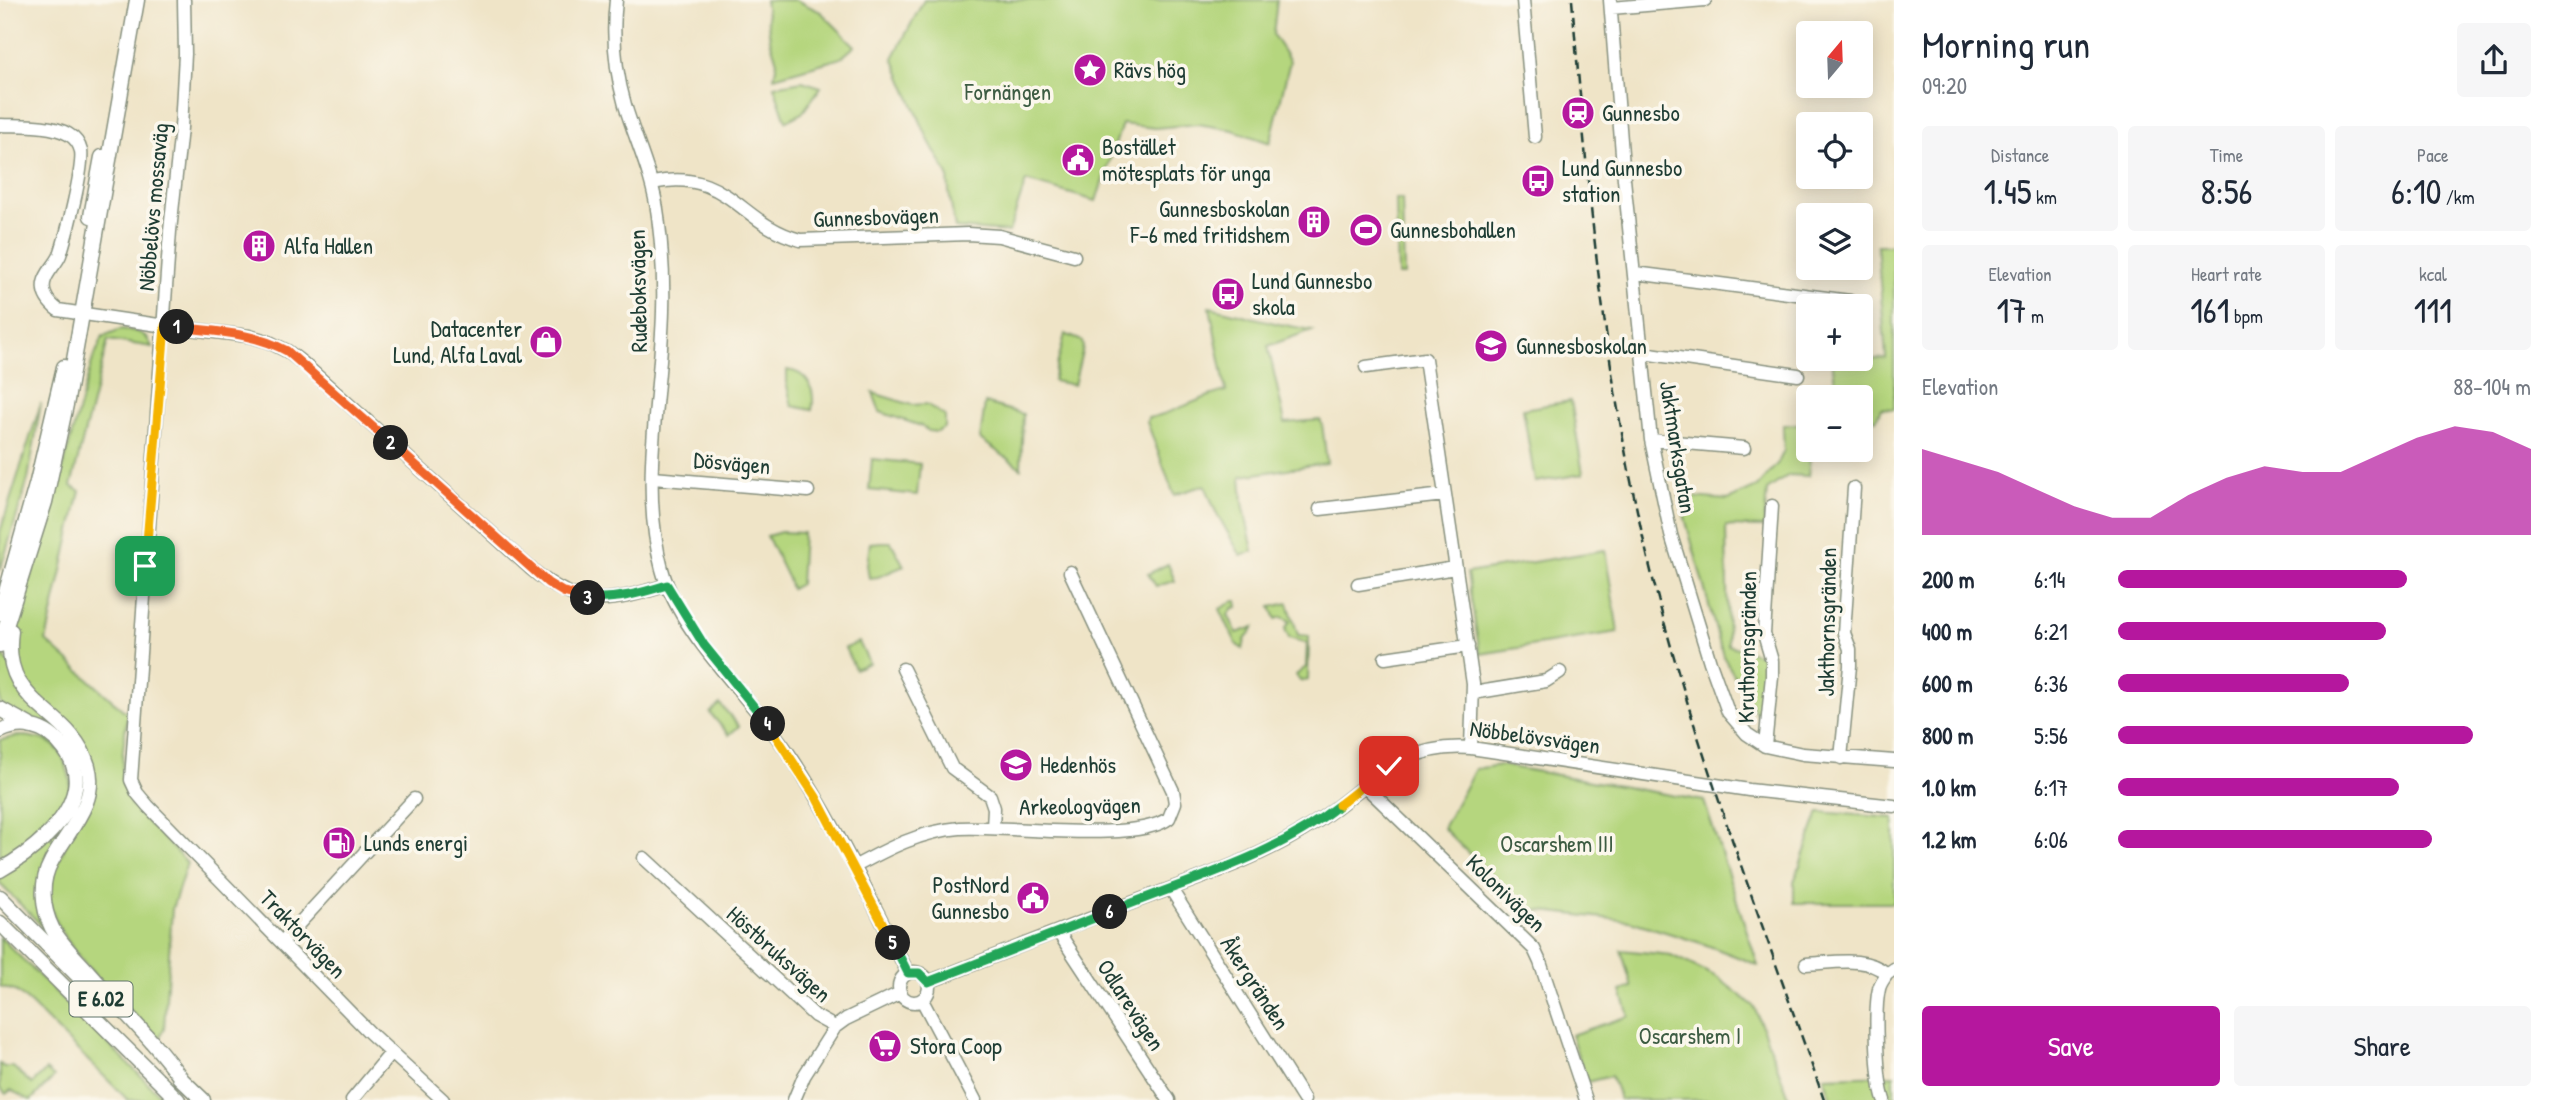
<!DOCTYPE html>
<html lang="en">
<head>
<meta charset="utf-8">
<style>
	:root { --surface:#fff; --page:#f6f6f7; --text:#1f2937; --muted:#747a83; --accent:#b5179e }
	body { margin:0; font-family:"Patrick Hand",sans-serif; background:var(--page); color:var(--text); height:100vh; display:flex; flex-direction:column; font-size:26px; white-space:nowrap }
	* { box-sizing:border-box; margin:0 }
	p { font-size:23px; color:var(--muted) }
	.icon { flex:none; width:38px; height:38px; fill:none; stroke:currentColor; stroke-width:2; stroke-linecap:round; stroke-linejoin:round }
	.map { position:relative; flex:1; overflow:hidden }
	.side { display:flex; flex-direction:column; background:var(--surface); width:665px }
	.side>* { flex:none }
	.needle { width:46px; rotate:19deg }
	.tools { position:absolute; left:1796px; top:21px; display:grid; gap:14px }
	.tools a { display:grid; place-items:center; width:77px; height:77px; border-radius:7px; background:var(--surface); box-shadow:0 4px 18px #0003; font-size:35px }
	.pin { position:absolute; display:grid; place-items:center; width:60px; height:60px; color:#fff; margin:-30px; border-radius:14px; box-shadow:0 4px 10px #0006 }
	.km { position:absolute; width:35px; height:35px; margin:-18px; border-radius:50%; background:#222; color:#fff; font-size:19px; line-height:35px; text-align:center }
	.round { display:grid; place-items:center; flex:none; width:74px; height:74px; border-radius:7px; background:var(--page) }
	.summary { display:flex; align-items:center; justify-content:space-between; height:119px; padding:0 28px }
	h1 { font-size:38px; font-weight:600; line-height:52px }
	.stats { display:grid; grid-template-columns:repeat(3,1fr); gap:10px; height:119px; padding:7px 28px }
	.stats div { display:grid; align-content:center; border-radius:7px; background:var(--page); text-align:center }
	.stats b { font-size:35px; font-weight:600 }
	.stats small { font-size:19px; font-weight:400 }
	.stats p { font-size:19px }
	.chart { height:196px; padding:14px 28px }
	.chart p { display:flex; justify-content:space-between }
	.chart svg { width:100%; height:126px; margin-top:7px; fill:var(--accent); opacity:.7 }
	.primary-button { display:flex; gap:14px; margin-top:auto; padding:14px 28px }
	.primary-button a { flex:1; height:80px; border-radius:7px; background:var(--accent); color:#fff; font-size:28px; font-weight:600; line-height:80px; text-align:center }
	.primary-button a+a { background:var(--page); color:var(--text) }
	ul { padding:0 28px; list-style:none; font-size:23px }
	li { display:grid; grid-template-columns:112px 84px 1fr; align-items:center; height:52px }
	li i { height:18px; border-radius:9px; background:var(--accent) }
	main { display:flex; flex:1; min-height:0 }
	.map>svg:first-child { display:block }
</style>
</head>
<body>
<main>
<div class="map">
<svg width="1894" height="1100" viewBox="0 0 1894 1100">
	<rect width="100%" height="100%" fill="#fbf7ec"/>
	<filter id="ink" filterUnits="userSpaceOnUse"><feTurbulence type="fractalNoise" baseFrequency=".0143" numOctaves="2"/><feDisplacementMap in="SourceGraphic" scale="14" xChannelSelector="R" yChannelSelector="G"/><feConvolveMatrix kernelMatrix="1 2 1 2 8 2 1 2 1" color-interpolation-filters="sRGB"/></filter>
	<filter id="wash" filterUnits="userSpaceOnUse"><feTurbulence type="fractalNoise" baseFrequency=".00686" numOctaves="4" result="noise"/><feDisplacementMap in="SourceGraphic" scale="28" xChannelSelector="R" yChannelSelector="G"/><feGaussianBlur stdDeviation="1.57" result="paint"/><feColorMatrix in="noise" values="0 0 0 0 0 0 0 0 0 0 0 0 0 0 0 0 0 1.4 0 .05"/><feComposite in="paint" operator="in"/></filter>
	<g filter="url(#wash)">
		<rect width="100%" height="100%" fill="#efe4c7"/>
		<path fill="#b5d67e" stroke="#6a8a59" stroke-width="2" d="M765 0H796L821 12 855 46 841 58 774 77 777 62 770 39Z
			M924 0H1277L1273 35 1290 61 1270 143 1233 130 1198 124 1155 128 1122 124 1096 201 1026 181 1009 232 955 228 949 192 948 175 929 141 893 58Z
			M802 81 821 87 802 113 786 121 774 86Z
			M1396 199H1402L1404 275H1398Z
			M1877 245H1894V409L1881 408 1876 420 1860 418V397H1837L1832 359H1857V361L1886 358Z
			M1210 307 1279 324 1312 330 1268 346 1285 423 1320 420 1322 424 1327 463 1241 476 1243 503 1253 551 1241 556 1215 510 1205 485 1174 495 1147 422 1148 418C1176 413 1199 397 1226 391Z
			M121 329C137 331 146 332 152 347L108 340 71 486 80 491 46 641 123 710 128 711C124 742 116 776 131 805L187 863 172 909 164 1029 159 1039C126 1006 37 931 49 881 53 868 62 855 67 842 76 815 84 788 92 761L41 703 15 664 16 628 19 614 47 524 92 362 103 336Z
			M1065 334 1082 341 1083 347 1074 385 1053 381Z
			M787 370C808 372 816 390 812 410L792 406 787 386Z
			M873 393 912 405 926 404 945 416V427L937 432 929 431 921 426 880 412Z
			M1571 401 1583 474 1535 482 1523 409Z
			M41 403 28 479 0 571V532Z
			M985 403 1023 414 1021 468 980 439Z
			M1808 423V450H1811L1808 476 1789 475 1767 490 1764 527 1726 526 1728 645 1765 656 1763 725 1723 656 1679 496 1728 500 1757 487 1778 463 1784 451 1783 425Z
			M872 459 920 464 917 495 869 490Z
			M781 532 803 533 800 584 791 589 788 579 767 536Z
			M881 542H891L904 566 878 577 869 578 867 565 870 543Z
			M1605 550 1618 632 1480 654 1467 573Z
			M1168 564 1175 581 1156 586 1148 574Z
			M1234 601H1237L1238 607 1233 608 1228 615 1237 633 1254 627 1245 640 1243 649 1237 645 1220 609Z
			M1288 603 1298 635 1309 636 1308 680 1300 681 1296 675 1306 667 1307 643 1289 638 1285 629 1290 621 1282 617 1276 619 1271 607Z
			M859 642 869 663 855 669 845 648Z
			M2 654 76 751 85 779 79 807 47 856 50 934 0 884V876L63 822 77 763 0 703V661Z
			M720 704 739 726 729 735 710 713Z
			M18 736C38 736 59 742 65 763 67 768 69 774 70 779 74 813 23 847 0 864V740Z
			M1500 765 1704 801 1758 965 1704 944 1630 921 1525 909 1443 828 1475 769Z
			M1819 812 1894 818V903H1794V882Z
			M0 937 165 1100H128L31 1004 17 992 0 986Z
			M1621 950 1671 955 1717 977 1754 1006 1790 1100H1620L1611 1076 1587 1082 1571 1035 1629 1016 1621 991 1632 987Z
			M0 1064 4 1067H13L32 1084 46 1070 54 1077 31 1100C26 1100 17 1093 11 1090L6 1094 0 1088Z
			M1894 1075V1100H1832L1824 1077Z"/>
	</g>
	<g filter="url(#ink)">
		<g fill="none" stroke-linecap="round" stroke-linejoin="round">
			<defs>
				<path id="minor" d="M184 0 185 54 181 128 170 231 131 780 137 793 148 806 370 1033 443 1100
					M616 0C612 35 615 70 625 105 636 142 653 176 658 216 662 247 664 279 663 311 661 395 639 485 662 569 679 634 749 695 787 751 834 820 870 899 908 973
					M1523 0 1535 137
					M1610 0 1624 179 1651 440 1671 535 1710 662 1728 712 1747 734 1765 746 1803 754 1894 761
					M1611 8 1705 0
					M0 125C21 126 50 124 68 134 75 138 79 143 81 151 84 167 66 237 60 255 56 265 46 272 44 283 42 295 49 303 58 310L165 326 249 336 267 341 287 351 304 364 530 568C579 610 609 603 667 585
					M652 183C728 167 739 224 800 240L968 234 999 236 1074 256
					M1635 273 1850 301
					M1643 353 1798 375
					M1366 367 1425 359 1473 684 1471 748
					M1651 440 1744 448
					M653 478 808 491
					M1320 509 1444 495
					M1358 584 1455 568
					M1385 658 1468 646
					M903 669 952 768 990 796 994 808 993 828
					M1473 693 1546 681 1560 672
					M1765 746 1772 676V661L1764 634 1772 506
					M1841 758 1850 666V649L1844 633 1854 488
					M1364 785 1534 949 1540 962 1586 1100
					M644 858 815 1016 835 1027 846 1019 900 993
					M854 867C887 849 921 831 960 828 1005 825 1136 844 1169 818L1175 803 1173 791 1070 572
					M1171 889 1304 1100
					M1059 933 1169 1100
					M282 942 414 799
					M1806 964C1833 963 1866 955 1887 974L1894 969
					M899 987a15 15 0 1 1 30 0a15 15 0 1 1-30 0Z
					M928 982C998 955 1067 927 1137 901 1196 879 1260 859 1313 824 1368 789 1397 742 1471 748L1749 790 1894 806
					M922 1000 975 1100
					M352 1100 391 1053
					M794 1100 804 1076 835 1027
					M1884 1100C1877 1081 1874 1009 1879 989 1880 983 1884 979 1887 974"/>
				<path id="major" d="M91 216 102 157
					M0 613 37 482 64 367
					M11 631C0 708 71 707 88 766 99 803 66 832 51 862 40 882 42 908 52 928 61 945 77 959 89 973 121 1009 155 1042 183 1081
					M0 645 45 502 67 400 137 0
					M0 709 29 725
					M0 731C9 727 22 724 32 727 57 732 80 762 75 788 69 823 29 854 0 870
					M0 897 100 998
					M0 923 178 1100
					M179 1077 203 1100"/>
			</defs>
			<use href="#minor" stroke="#87907e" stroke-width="15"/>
			<use href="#major" stroke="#87907e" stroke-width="17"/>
			<use href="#minor" stroke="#fff" stroke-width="12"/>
			<use href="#major" stroke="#fff" stroke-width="14"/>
			<path stroke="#1f3d34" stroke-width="2.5" stroke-dasharray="10 5" stroke-linecap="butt" d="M1572 0C1587 182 1603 363 1644 542 1688 732 1760 916 1824 1100"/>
		</g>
	</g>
	<g fill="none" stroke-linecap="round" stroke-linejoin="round" filter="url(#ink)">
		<defs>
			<path id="split-1" d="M145 566 165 326 177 327"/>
			<path id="split-2" d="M177 327C216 332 252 332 287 351L391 443"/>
			<path id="split-3" d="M391 443 548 583 563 592 588 598"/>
			<path id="split-4" d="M588 598C616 600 641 593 667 585L704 645 768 724"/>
			<path id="split-5" d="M768 724 816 797 893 943"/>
			<path id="split-6" d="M893 943 908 973H919L928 982 1110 912"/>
			<path id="split-7" d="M1110 912C1187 880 1273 858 1339 805"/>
			<path id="split-8" d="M1339 805 1389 766"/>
		</defs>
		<use href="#split-1" stroke="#fff" stroke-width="14"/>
		<use href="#split-2" stroke="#fff" stroke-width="14"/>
		<use href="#split-3" stroke="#fff" stroke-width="14"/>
		<use href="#split-4" stroke="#fff" stroke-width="14"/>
		<use href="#split-5" stroke="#fff" stroke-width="14"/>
		<use href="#split-6" stroke="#fff" stroke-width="14"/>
		<use href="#split-7" stroke="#fff" stroke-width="14"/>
		<use href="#split-8" stroke="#fff" stroke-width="14"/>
		<use href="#split-1" stroke="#f5b400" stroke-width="9"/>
		<use href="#split-2" stroke="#f0652b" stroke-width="9"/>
		<use href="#split-3" stroke="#f0652b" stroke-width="9"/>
		<use href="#split-4" stroke="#22a559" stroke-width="9"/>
		<use href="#split-5" stroke="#f5b400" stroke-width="9"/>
		<use href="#split-6" stroke="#22a559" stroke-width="9"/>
		<use href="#split-7" stroke="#22a559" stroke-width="9"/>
		<use href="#split-8" stroke="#f5b400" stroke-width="9"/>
	</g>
	<defs>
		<symbol id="sight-disc" viewBox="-11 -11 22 22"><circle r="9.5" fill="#b5179e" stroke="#fbf7ec"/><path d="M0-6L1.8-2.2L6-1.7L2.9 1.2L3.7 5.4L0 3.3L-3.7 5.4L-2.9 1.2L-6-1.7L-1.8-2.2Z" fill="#fff"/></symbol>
		<symbol id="station-disc" viewBox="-11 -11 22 22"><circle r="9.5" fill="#b5179e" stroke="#fbf7ec"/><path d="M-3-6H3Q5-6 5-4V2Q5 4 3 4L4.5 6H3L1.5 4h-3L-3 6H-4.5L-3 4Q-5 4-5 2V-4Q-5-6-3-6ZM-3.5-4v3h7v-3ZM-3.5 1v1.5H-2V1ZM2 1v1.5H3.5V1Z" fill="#fff"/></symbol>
		<symbol id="civic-disc" viewBox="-11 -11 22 22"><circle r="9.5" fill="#b5179e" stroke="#fbf7ec"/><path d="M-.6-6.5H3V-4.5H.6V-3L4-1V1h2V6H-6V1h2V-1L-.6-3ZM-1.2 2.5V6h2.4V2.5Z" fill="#fff"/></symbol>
		<symbol id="bus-disc" viewBox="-11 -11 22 22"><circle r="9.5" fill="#b5179e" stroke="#fbf7ec"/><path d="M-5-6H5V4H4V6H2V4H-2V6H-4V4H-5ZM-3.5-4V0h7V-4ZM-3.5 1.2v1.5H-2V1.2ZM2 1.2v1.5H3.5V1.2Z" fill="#fff"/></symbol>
		<symbol id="building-disc" viewBox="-11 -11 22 22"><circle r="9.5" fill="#b5179e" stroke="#fbf7ec"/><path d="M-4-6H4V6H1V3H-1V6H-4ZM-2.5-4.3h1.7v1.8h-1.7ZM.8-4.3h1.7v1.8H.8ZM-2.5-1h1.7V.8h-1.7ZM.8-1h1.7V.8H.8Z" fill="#fff"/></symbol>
		<symbol id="stadium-disc" viewBox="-11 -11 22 22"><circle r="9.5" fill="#b5179e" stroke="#fbf7ec"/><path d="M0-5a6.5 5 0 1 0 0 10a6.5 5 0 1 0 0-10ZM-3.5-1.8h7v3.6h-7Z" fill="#fff"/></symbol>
		<symbol id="shop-disc" viewBox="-11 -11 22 22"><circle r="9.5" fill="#b5179e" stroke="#fbf7ec"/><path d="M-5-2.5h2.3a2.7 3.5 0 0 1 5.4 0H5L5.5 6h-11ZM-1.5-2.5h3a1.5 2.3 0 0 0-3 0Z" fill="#fff"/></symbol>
		<symbol id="school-disc" viewBox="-11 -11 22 22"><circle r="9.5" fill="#b5179e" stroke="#fbf7ec"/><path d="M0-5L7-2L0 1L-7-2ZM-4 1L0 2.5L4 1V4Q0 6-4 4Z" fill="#fff"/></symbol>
		<symbol id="fuel-disc" viewBox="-11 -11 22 22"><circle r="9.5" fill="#b5179e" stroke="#fbf7ec"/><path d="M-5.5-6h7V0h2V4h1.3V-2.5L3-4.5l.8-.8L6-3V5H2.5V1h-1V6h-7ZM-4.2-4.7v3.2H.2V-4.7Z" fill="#fff"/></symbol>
		<symbol id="supermarket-disc" viewBox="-11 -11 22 22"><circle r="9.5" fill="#b5179e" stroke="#fbf7ec"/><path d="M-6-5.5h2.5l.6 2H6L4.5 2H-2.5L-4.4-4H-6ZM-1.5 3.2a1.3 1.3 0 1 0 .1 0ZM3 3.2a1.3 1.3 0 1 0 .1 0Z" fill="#fff"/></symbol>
	</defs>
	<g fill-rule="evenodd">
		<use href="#sight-disc" x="1071" y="51" width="38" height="38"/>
		<use href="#station-disc" x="1559" y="94" width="38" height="38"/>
		<use href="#civic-disc" x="1059" y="141" width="38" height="38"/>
		<use href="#bus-disc" x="1519" y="162" width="38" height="38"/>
		<use href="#building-disc" x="1295" y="203" width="38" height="38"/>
		<use href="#stadium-disc" x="1347" y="211" width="38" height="38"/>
		<use href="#building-disc" x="240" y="227" width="38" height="38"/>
		<use href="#bus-disc" x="1209" y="275" width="38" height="38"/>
		<use href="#shop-disc" x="527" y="323" width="38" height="38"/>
		<use href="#school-disc" x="1472" y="327" width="38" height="38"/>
		<use href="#school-disc" x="997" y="746" width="38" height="38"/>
		<use href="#fuel-disc" x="320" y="824" width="38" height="38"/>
		<use href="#civic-disc" x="1014" y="879" width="38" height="38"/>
		<use href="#supermarket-disc" x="866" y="1027" width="38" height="38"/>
	</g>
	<g text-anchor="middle" stroke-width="7" stroke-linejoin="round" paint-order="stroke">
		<rect fill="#fbf7ec" stroke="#61756b" stroke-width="2" x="69.5" y="981.5" width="63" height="35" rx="5"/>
		<g font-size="21" font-weight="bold" fill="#1f3d34">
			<text x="101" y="1006">E 6.02</text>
		</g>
		<g font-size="23" fill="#1f3d34" stroke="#fbf7ec" text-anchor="start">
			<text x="1114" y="78">Rävs hög</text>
			<text x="1602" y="121">Gunnesbo</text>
			<text x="1102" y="155">Bostället<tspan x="1102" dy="26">mötesplats för unga</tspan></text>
			<text x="1562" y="176">Lund Gunnesbo<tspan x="1562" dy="26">station</tspan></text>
			<text x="1290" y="217" text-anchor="end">Gunnesboskolan<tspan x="1290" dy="26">F–6 med fritidshem</tspan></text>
			<text x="1390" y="238">Gunnesbohallen</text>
			<text x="284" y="254">Alfa Hallen</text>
			<text x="1252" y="289">Lund Gunnesbo<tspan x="1252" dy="26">skola</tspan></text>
			<text x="522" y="337" text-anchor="end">Datacenter<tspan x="522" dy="26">Lund, Alfa Laval</tspan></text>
			<text x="1516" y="354">Gunnesboskolan</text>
			<text x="1040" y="773">Hedenhös</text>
			<text x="364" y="851">Lunds energi</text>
			<text x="1009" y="893" text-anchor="end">PostNord<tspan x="1009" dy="26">Gunnesbo</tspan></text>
			<text x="910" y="1054">Stora Coop</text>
		</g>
		<g font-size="23" fill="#3d5c43" stroke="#fbf7ec">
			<text x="1008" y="100">Fornängen</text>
			<text x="1557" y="852">Oscarshem III</text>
			<text x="1690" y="1044">Oscarshem I</text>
		</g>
		<g font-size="23" fill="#1f3d34" stroke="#fbf7ec">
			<text transform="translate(153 207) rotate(-85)" y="8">Nöbbelövs mossaväg</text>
			<text transform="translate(876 217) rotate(-2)" y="8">Gunnesbovägen</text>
			<text transform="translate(638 291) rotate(-91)" y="8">Rudeboksvägen</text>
			<text transform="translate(1678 447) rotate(81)" y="8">Jaktmarksgatan</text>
			<text transform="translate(732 463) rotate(5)" y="8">Dösvägen</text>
			<text transform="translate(1827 622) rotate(-89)" y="8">Jakthornsgränden</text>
			<text transform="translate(1747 647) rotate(-89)" y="8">Kruthornsgränden</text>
			<text transform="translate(1535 737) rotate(8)" y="8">Nöbbelövsvägen</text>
			<text transform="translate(1080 806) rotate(-1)" y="8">Arkeologvägen</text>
			<text transform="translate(1506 893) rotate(44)" y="8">Kolonivägen</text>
			<text transform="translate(303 934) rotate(46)" y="8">Traktorvägen</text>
			<text transform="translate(779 954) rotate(42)" y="8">Höstbruksvägen</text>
			<text transform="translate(1255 983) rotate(57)" y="8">Åkergränden</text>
			<text transform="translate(1131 1005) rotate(57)" y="8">Odlarevägen</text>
		</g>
	</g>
</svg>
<div class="tools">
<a><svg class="needle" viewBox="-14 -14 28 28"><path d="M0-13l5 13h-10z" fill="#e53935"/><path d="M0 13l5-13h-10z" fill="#747a83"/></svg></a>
<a><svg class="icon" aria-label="locate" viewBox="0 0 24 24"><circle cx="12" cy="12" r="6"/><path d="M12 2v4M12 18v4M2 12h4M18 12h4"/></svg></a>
<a><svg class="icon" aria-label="layers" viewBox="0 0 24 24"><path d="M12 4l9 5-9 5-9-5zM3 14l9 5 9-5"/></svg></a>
<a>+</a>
<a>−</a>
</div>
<div class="pin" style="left:145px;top:566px;background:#1e9e55"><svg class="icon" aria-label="arrive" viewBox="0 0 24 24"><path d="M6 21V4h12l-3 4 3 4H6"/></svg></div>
<div class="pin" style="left:1389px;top:766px;background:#d93025"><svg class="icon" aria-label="check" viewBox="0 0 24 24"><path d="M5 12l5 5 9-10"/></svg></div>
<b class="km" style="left:177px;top:327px">1</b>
<b class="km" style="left:391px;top:443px">2</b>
<b class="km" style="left:588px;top:598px">3</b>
<b class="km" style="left:768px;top:724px">4</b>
<b class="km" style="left:893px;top:943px">5</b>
<b class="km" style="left:1110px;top:912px">6</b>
</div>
<section class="side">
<div class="summary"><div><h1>Morning run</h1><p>09:20</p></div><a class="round"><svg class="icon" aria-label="share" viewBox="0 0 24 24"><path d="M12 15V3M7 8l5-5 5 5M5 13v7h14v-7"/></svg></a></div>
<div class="stats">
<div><p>Distance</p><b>1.45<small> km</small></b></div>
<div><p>Time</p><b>8:56</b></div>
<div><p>Pace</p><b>6:10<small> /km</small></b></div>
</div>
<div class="stats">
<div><p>Elevation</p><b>17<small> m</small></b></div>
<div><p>Heart rate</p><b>161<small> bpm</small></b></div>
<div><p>kcal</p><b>111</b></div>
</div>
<div class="chart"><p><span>Elevation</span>88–104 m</p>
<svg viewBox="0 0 160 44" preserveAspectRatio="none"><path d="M0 44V14L10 18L20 22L30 28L40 34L50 38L60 38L70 30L80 24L90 20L100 22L110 22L120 16L130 10L140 6L150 8L160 14V44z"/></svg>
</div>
<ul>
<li><b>200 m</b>6:14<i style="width:70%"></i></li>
<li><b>400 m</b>6:21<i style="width:65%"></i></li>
<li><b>600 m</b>6:36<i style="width:56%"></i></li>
<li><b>800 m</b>5:56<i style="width:86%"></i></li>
<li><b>1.0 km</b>6:17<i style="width:68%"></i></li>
<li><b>1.2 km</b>6:06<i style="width:76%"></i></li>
</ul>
<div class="primary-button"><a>Save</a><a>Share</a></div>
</section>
</main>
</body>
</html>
